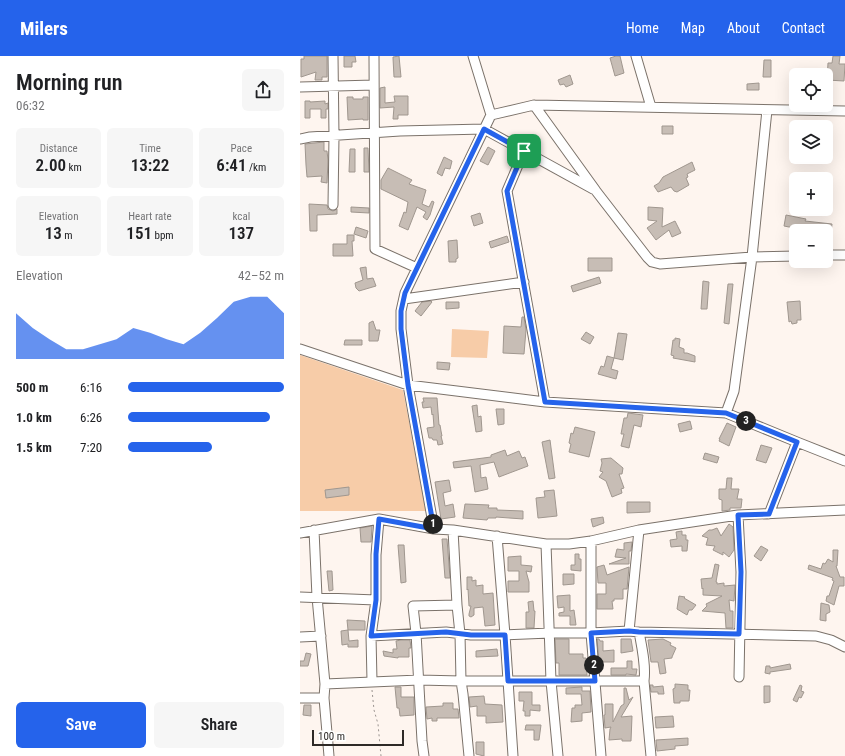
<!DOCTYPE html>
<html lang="en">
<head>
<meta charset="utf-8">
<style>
	:root { --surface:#fff; --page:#f6f6f6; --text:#202124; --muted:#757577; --accent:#2563eb }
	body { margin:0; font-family:"Roboto Condensed",sans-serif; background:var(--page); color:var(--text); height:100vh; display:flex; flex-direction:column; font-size:15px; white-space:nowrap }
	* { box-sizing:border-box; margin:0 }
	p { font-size:13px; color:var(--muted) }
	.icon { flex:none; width:22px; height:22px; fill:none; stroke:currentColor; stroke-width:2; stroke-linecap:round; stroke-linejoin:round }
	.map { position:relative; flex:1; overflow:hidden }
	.side { display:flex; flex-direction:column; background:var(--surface); width:300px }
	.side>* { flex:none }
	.controls { position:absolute; left:489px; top:12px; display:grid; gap:8px }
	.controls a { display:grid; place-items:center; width:44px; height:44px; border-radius:6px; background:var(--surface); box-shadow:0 4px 16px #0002; font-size:20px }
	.scale { position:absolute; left:12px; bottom:10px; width:92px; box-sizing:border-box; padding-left:4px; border:2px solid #2e2a27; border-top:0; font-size:11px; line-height:14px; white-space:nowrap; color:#2e2a27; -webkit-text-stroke:3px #fff; paint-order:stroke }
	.pin { position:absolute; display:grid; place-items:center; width:34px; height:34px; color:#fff; margin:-17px; border-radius:8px; box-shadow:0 2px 6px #0006 }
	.km { position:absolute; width:20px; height:20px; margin:-10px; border-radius:50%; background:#222; color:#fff; font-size:11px; line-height:20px; text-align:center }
	.round { display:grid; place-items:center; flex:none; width:42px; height:42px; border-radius:6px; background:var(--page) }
	.head { display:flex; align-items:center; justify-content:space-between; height:68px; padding:0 16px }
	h1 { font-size:22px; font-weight:600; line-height:30px }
	.stats { display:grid; grid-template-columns:repeat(3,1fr); gap:6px; height:68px; padding:4px 16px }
	.stats div { display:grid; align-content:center; border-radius:6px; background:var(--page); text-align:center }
	.stats b { font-size:17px; font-weight:600 }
	.stats small { font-size:11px; font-weight:400 }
	.stats p { font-size:11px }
	.chart { height:112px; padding:8px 16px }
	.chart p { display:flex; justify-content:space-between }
	.chart svg { width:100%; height:72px; margin-top:4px; fill:var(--accent); opacity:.7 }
	.cta { display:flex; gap:8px; margin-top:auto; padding:8px 16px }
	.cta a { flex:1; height:46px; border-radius:6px; background:var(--accent); color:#fff; font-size:16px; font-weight:600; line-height:46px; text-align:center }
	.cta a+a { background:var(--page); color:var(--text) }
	ul { padding:0 16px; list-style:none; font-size:13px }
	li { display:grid; grid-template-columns:64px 48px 1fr; align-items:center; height:30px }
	li i { height:10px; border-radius:5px; background:var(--accent) }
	header { display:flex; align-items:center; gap:24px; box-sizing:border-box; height:56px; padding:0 20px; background:var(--accent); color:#fff }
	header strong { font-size:19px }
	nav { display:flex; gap:22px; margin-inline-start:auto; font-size:14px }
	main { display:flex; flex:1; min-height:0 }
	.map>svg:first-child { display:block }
</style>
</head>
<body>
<header>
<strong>Milers</strong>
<nav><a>Home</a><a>Map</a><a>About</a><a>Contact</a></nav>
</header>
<main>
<section class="side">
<div class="head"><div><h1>Morning run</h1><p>06:32</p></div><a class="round"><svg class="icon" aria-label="share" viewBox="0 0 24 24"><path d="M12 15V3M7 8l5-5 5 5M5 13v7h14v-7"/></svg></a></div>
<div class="stats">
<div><p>Distance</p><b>2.00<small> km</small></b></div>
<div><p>Time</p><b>13:22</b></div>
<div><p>Pace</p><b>6:41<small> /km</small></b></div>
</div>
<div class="stats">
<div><p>Elevation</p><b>13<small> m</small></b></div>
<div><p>Heart rate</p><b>151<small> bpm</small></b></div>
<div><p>kcal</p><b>137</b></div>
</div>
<div class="chart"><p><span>Elevation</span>42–52 m</p>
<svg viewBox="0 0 160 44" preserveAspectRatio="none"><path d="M0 44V16L10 25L20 32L30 38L40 38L50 35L60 32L70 25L80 28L90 32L100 35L110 28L120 19L130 9L140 6L150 6L160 16V44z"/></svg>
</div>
<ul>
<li><b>500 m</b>6:16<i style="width:100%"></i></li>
<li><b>1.0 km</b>6:26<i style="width:91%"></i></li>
<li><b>1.5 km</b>7:20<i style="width:54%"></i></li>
</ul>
<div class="cta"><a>Save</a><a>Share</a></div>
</section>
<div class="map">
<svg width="545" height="700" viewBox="0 0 545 700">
	<rect width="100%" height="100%" fill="#fef5ef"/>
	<path fill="#f7cca8" d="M152 273 189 275 187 302 151 301Z
		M0 299 103 334 126 455H0Z"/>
	<path fill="#c7bdb5" stroke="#a0978f" d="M4 0H27V21H22V24H15L16 16 1 21V3H4Z
		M44 0H55L56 6H52V11H44Z
		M99 0 101 21H94L93 2V1Z
		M316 0H320L324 17 315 20 310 2Z
		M533 0H540L539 8H545L544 25 527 24 528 7H532Z
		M464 4H471V21H463Z
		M270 19 273 28 266 31 264 28 260 29 258 24Z
		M459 27V34H447V28Z
		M85 31V47L95 46 94 40H108V59H98V63H93L94 51 80 52V32Z
		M47 41H53V43H63V41H68V64H63V63L48 64Z
		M5 45H10V46L25 45V48L28 47V53H26V62H21V53H10V62H5Z
		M362 70H373V78H362Z
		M24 86V95H27L28 104 27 127 21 126 22 120 7 121 6 109 5 88Z
		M188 91 195 95 188 109 180 105Z
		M64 92H68L69 116H64Z
		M50 93H55V116H49Z
		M144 101 152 105 150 113 145 112 142 120 137 117Z
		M392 106 395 114 387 118 388 121 386 122 389 129 377 136 374 135 371 131 358 136 354 130 359 127 363 121Z
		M88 112 112 124 109 128 126 134 122 148 129 151 132 145 134 146 130 159 127 164 123 161 126 156 117 151 108 174 99 170 104 156 106 157 108 146 81 133V124Z
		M9 148 27 149 28 153 33 155 37 153V158L17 159V175H10Z
		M51 151 69 152V157L51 156Z
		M348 151 363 152 362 171 375 165 381 177 372 181 369 174 356 184 347 172 357 165 348 164Z
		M180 157 183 167 174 170 171 160Z
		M486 159 506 163 505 165 532 168 531 177H526V175H509L484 170Z
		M56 171 68 175 66 182 54 178Z
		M47 179H54V185H52L53 200H33V188H47Z
		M207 180 209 186 191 192 189 186Z
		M157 184 158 202 156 203V206H149L148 185Z
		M288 202H312V215H288Z
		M66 211 67 223 73 222 76 230 59 235 56 232 55 227 63 224 60 212Z
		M299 221 301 227 273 236 271 230Z
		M403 225 409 226 407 253H401Z
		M428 228H433L429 268 424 267Z
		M131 245 132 246 121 260 115 255 122 246Z
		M500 245 501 264H497V267L492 268 491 265 489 266 487 246Z
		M146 246H159V252L146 253Z
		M222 261H224L226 274 224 298 203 297 204 270 221 271Z
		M73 265 76 274H80L78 285H69V267Z
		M286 276 294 281 290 288 281 283Z
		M318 277 327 278 323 304 314 302Z
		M375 282 380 283 379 291 384 293V297H387L395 300V306L373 302 374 300 371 299 373 284H375Z
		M45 284H62V289H44Z
		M307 300 314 302 311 313 318 315 316 323 298 318 301 310 304 311Z
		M137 306 150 307 149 314 137 313Z
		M123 342H137L139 369H140L141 375 142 380H141L143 388 138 389 137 384H133L132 382H129L127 372 134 371 133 358 132 359 131 351 123 352 122 346H124Z
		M177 349 178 361 181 360 182 375 176 376 172 350Z
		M196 353H204V368L198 369Z
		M328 357 343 359 341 371 334 369 329 392 321 390 324 378H321L324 362H327Z
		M390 365 392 373 380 376 378 368Z
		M427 367 436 371 429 390 419 385 420 383H419Z
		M275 371 295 376 289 401 269 396 271 388 269 387 271 377 273 378Z
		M250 384 255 422 249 423 242 386Z
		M461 389 472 392 466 407 456 404Z
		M205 394 207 400 219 395 222 402 225 401 228 410 199 421 194 406 180 409 181 422 186 421 188 433 175 436 171 410 154 412 153 406 191 401V399Z
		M405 397 419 401 417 407 403 403Z
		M311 402 323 412 322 418H319L324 432 321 433 322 437 312 441 306 425 299 421 303 416 300 415 302 407 301 403Z
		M427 422H432L431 433H439L437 443H442L441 452H430V454L422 455V444L419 443V433H426Z
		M149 424 151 435 143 437 145 450 153 448 155 461 141 463 135 426Z
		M49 431V439L26 442 25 434Z
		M254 434 257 460 238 462 236 442 245 441 244 435Z
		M327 446H350V456L327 457Z
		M165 448 189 449 188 452H197V454L223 455V463L196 461V462H188L187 464 163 462Z
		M303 461 304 467 293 471 291 463Z
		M429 468 433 471 434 494 429 501 423 496V499L413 494 415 490 406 489 408 482 402 480 409 474H412L417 472 421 480Z
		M72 470 71 486H61L60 472Z
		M382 475V479H386V484H388L387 495H382V490L371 491 370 484 377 483 376 476Z
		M142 483H147L150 522H145Z
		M332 486 331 495H329V508H309L326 502 315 501 317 493 324 494V487Z
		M98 489H104L106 526 101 527Z
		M461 490 468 494 461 505 454 500Z
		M533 494H538L537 510H536L540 521H544V530H539L534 549 526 545 527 540H529L534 525 532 524 533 522 508 513 509 509 521 513 523 507 525 508 528 503 533 506Z
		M275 498H279V503H281V515L271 514V509H275Z
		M221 500V509L232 510 231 516 226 515 229 526V536H208V525H219V515H208V501Z
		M415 508 419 509 416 526H417V528L424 527V530L435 529 434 545 429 544 430 555H433V572H426L425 557 402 555 407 550 406 548 422 540 403 539V532L402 533 401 523 412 522Z
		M304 509 307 519 329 511 327 533H323V543H314V545H312L313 553H297V538H306V527H298L297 511Z
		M27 515H32L33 534 29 535Z
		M263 518H274V528L263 529Z
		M167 521H172V525L176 524V530L183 529V538L193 537 195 569 185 570 183 551 174 552V559L171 561 169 560V558L171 550H169L168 533 167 534Z
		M270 539V555L274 554 276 569H270V560H259V557L264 556V551L258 552 257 540Z
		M379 540 385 541 384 542 396 549 392 554H389L387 559 377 553Z
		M233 545 234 555H235L234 572H226V556H229L228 546Z
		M521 547 529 549 530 556 526 558V565L520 564Z
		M47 564 65 565V574H48Z
		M48 574 49 585 58 584V591H48V588L42 589 41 575Z
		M255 583H269V598H283V602H286L287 619H259V607H256Z
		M297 583H299L300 585H303V595L314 594V606H299Z
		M321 583H331L333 595 321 597Z
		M363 583 371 587 370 589 376 592 372 601V602L364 603 366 617 360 618 358 606H351L348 584Z
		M101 584H110L111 592H109V601H98V602L84 600 83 595 93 597V593H97L96 585Z
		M197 593 198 600 176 601V595Z
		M6 597 11 598 8 610H0V605H4Z
		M327 605H332V613H337L336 619 326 618V619H311V612H327Z
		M490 608 491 613 470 616V618L465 617 466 610H470V612Z
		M375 628 388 629V634H390L389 645H380V647H374L373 633 375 632Z
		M350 629H353V631L363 630 364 638H358V636H351Z
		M500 629 502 630 501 635 504 636 501 642 499 641 497 646 493 644Z
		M464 630H470V646L464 647Z
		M95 631H101V641H114V659L100 660 99 652H97Z
		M282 631V635H290L291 656 282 657V665L271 666 272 652H275V649H282L281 638H266V632Z
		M324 632H326L329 644 333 641 321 661 332 660 331 685H322V683L309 684 310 673 311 671 305 672 304 659H305V648H313V666L321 650 324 648Z
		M219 636H232V649H240V655L230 654V660H225V655H223L224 645H219Z
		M184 640 185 648 202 649 203 666 186 667V660H177V650L170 651 169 641Z
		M143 647H153V653H158L159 662H137V665H132V662L127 663 126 651 143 650Z
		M4 649H11V660L3 659Z
		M373 660 374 671 356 672 355 661Z
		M226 669H241L239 684H234V674H225Z
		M388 682V689L375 690V693L357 695 356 684Z
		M176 686H184V700L176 698Z"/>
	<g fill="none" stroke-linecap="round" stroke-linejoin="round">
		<defs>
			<path id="minor" d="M74 0 75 193 117 212
				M173 0 191 59
				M336 0 351 51
				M0 31 74 29
				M234 49 296 135 347 201 352 206 360 208 452 201 496 200
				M0 83 10 81 100 75 184 73 293 133
				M224 95 207 135 245 346
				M33 149 34 80 33 0
				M526 199H545
				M104 243 224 226
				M0 293 108 329 245 346 426 357 497 386 469 458
				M426 357 434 335 452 201 467 54
				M497 386 545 405
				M438 459 441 516 439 621
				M134 473 108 329 101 273V255L105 237 191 59 234 49 545 55
				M14 474 17 541 25 628 24 642 29 700
				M153 474 157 549 160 578 161 625 163 638 169 700
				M0 477 79 463 134 473 153 474 246 488H269L291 485 339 474 438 459 545 454
				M197 480 205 579 213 700
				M291 485V577L301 700
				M246 488 251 625 258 700
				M0 541 76 544
				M329 575 339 474
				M339 576C342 592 346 609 344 625L351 700
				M71 580 146 576 171 579H205L250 577H291L329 575 339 576 516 580 531 584 545 591
				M0 581 21 580
				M72 625 71 580 76 544V499L79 463
				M25 628 119 624 161 625H344
				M0 642H24
				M124 700 122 685 116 577 113 550 157 549"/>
		</defs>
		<use href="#minor" stroke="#7b726a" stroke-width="11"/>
		<path stroke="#9b9490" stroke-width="1" stroke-dasharray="2 3" stroke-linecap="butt" d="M72 634 74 654 78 668 81 700"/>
		<use href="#minor" stroke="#fff" stroke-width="9"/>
	</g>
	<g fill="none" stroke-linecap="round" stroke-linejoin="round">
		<defs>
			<path id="route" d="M184 73 224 95 207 135 245 346 426 357 497 386 469 458 438 459 441 516 439 578 339 576 329 575 291 577 295 625H208L205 579H171L146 576 71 580 76 544V498L79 463 134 473 108 329 101 273V255L105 237Z"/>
		</defs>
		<use href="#route" stroke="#fff" stroke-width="8"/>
		<use href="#route" stroke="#2563eb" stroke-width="5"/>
	</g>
</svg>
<div class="controls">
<a><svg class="icon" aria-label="locate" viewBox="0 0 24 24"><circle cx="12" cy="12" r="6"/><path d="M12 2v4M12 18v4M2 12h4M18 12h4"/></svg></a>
<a><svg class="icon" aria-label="layers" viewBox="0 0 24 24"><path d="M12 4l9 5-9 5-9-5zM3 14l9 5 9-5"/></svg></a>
<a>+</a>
<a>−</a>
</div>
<div class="scale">100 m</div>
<div class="pin" style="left:224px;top:95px;background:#1e9e55"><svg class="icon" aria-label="arrive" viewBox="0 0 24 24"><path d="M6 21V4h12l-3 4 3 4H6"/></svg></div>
<b class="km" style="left:133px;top:468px">1</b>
<b class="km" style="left:294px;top:609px">2</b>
<b class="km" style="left:446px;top:365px">3</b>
</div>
</main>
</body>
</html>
